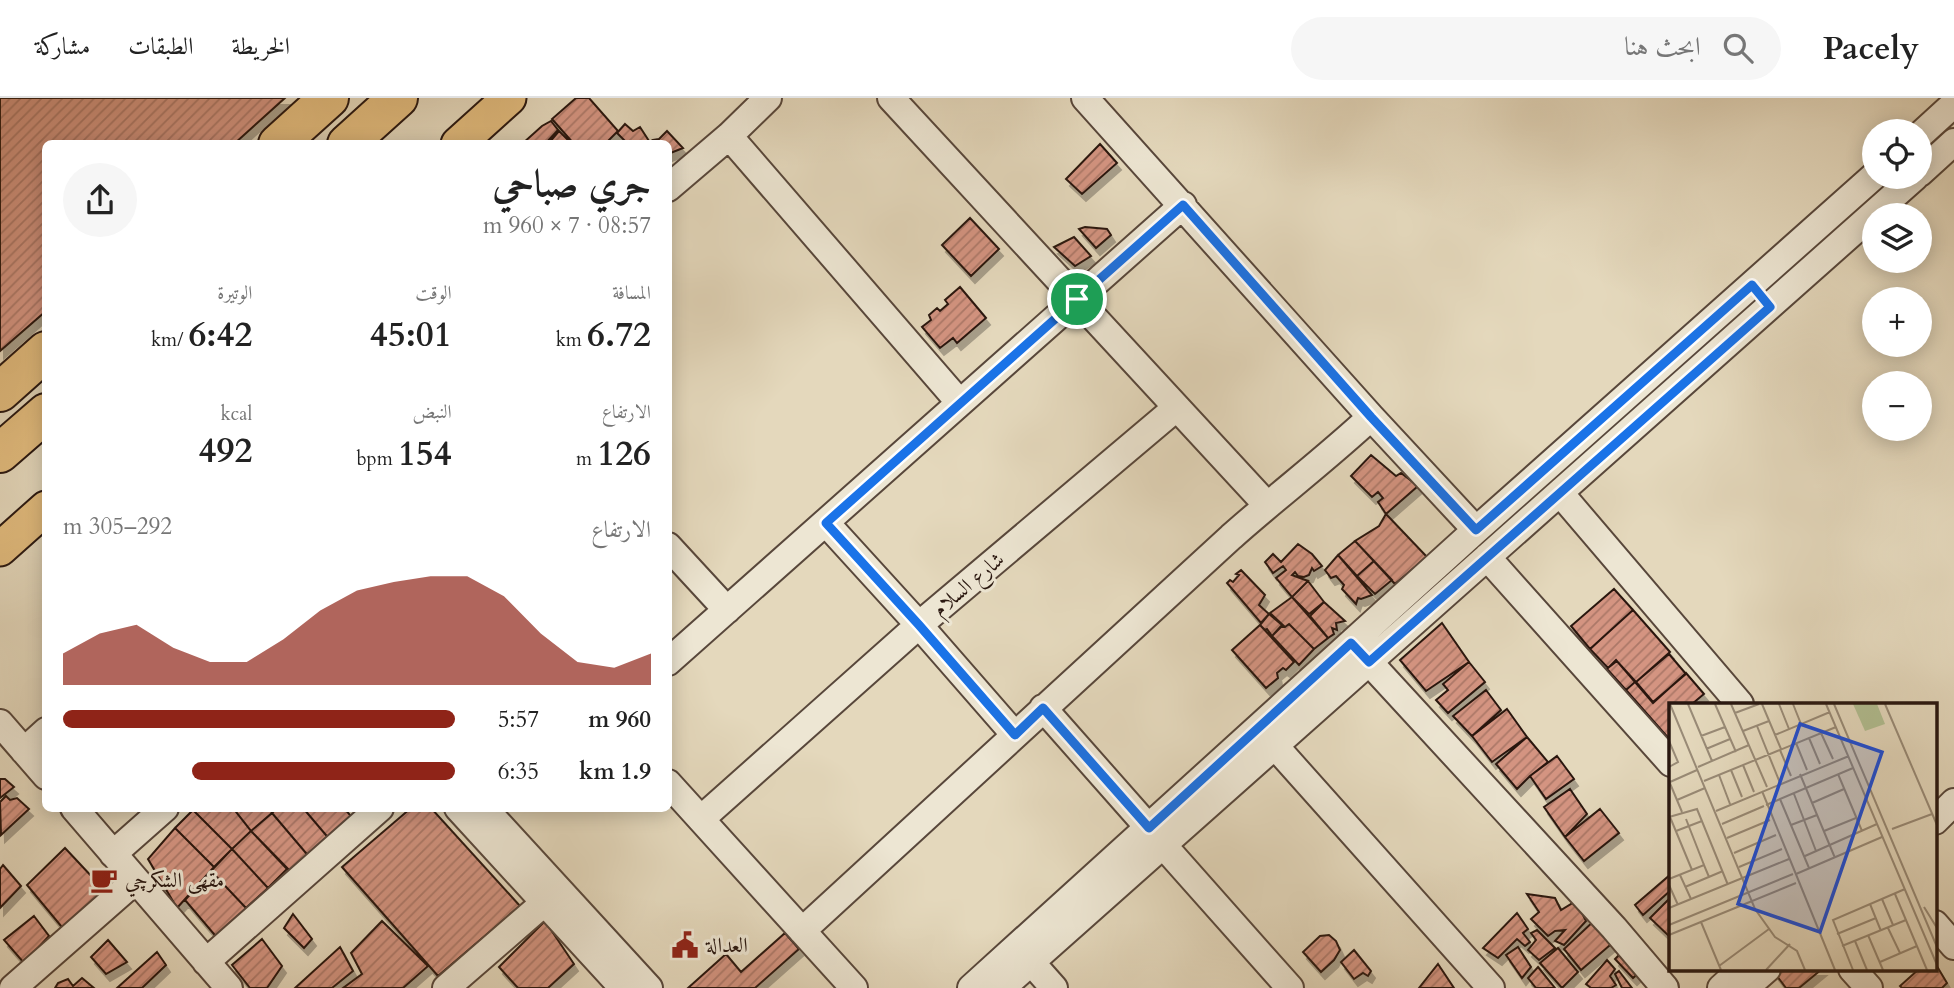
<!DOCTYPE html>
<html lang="ar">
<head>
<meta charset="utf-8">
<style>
	:root { --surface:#fff; --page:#f6f6f6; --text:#222; --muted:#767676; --line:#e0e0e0; --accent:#8f2418 }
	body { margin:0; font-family:Cardo,Amiri,serif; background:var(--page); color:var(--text); direction:rtl; height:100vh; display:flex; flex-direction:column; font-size:26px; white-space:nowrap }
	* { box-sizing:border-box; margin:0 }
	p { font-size:23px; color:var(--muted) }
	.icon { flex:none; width:38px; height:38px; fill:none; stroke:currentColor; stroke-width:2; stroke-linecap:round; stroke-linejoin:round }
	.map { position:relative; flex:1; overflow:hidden; direction:ltr }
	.details { position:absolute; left:42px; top:42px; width:630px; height:672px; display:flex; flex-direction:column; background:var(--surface); border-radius:10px; box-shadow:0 4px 18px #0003; direction:rtl }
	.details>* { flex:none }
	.tools { position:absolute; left:1862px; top:21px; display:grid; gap:14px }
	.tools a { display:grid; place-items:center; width:70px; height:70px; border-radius:50%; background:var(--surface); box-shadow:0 4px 18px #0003; font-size:35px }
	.pin { position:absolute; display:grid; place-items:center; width:60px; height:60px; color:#fff; margin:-30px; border:4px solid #fff; border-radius:50%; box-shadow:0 2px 7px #0007 }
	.round { display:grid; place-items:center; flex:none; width:74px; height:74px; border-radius:37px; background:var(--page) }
	.head { display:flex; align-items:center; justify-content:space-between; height:119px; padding:0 21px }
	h1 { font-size:38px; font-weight:700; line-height:52px }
	.stats { display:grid; grid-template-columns:repeat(3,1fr); gap:10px; height:119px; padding:7px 21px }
	.stats div { display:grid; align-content:center }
	.stats b { font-size:35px; font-weight:700 }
	.stats small { font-size:19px; font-weight:400 }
	.stats p { font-size:19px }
	.chart { height:196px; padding:14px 21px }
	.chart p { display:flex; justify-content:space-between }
	.chart svg { width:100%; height:126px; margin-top:7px; fill:var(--accent); opacity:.7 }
	ul { padding:0 21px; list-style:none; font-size:23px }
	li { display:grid; grid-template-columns:112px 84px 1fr; align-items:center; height:52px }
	li i { height:18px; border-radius:9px; background:var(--accent) }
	header { display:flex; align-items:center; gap:42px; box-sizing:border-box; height:98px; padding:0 35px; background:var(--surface); border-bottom:2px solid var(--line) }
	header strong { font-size:33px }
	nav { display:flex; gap:38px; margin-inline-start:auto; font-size:24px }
	.search { width:490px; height:63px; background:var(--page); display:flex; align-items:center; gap:18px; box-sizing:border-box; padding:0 24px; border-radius:38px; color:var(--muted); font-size:26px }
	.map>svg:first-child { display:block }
</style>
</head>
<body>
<header>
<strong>Pacely</strong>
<div class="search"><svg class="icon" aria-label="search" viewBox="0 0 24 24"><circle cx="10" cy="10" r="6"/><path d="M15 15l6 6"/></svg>ابحث هنا</div>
<nav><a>الخريطة</a><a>الطبقات</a><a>مشاركة</a></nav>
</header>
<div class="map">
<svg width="1954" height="890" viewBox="0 0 1954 890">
	<defs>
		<pattern id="building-hatch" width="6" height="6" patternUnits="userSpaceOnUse" patternTransform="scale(1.75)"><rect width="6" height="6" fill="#d49481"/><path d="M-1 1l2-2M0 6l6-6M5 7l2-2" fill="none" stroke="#ac7868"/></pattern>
		<filter id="shadow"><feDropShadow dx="4" dy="7" stdDeviation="0" flood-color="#0004"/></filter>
	</defs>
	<rect width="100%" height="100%" fill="#e4d8bc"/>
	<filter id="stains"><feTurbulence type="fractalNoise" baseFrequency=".00286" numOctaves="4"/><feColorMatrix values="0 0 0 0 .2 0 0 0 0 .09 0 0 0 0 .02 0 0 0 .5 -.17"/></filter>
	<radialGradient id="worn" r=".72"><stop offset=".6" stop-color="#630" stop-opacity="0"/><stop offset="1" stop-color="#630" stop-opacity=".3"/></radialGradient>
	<path fill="url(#building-hatch)" stroke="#291710" stroke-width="2" filter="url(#shadow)" d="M0 0H285L234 46H46V213L0 253Z
		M576 0H589L618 33 605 46H574L552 21Z
		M551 23 558 32 545 46H522L542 28Z
		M625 26 633 33 640 29 649 43 647 46H628L617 35Z
		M559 33 572 46H548Z
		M667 33 683 50 668 56V46H656L653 42 659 41Z
		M1100 46 1117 65 1082 96 1066 81Z
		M970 120 999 151 971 178 942 147Z
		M1085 129 1107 131 1111 137 1096 150 1079 131Z
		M1074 139 1091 158 1075 168 1054 149Z
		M960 189 986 220 957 245 953 240 940 250 922 229 931 222 929 217 937 210 940 213 948 206 945 202Z
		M1371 357 1396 378 1401 375 1418 388 1386 416 1378 404 1383 400 1378 394 1372 399 1351 378Z
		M1386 416 1427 459 1395 486 1355 443 1379 428Z
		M1355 443 1374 463 1357 478 1338 457Z
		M1298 446 1312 456 1322 468 1314 473 1312 470 1309 477 1304 479 1298 478 1295 474 1292 477 1308 483 1292 499 1276 480 1286 472 1283 468 1273 475 1265 464 1273 456 1281 464Z
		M1338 457 1372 497 1361 501 1358 500 1356 506 1342 491 1344 487 1336 478 1331 480 1325 472Z
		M1374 463 1392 482 1375 496 1357 478Z
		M1241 472 1265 497 1259 507 1269 516 1261 525 1227 485 1230 482 1233 484 1239 477 1236 476Z
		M1308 483 1324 504 1309 516 1292 499Z
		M1614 491 1633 512 1590 551 1571 528Z
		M1292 499 1328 540 1314 551 1289 526 1285 529 1270 515Z
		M1324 504 1345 523 1336 525 1337 532 1332 530 1334 536 1328 540 1310 518Z
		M1633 512 1670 554 1636 584 1617 563 1608 570 1590 551Z
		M1269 516 1282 527 1272 538 1267 531 1265 532 1260 527Z
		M1442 525 1469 564 1426 593 1400 562Z
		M1289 526 1314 551 1299 567 1272 538 1281 529H1285Z
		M1260 527 1294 564 1286 572 1283 570 1277 575 1278 580 1266 590 1232 552Z
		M1669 556 1686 576 1653 604 1636 584Z
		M1616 562 1635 584 1626 592 1607 571Z
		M1469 564 1485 584 1448 615 1436 602 1448 592 1443 586Z
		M1686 575 1704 596 1692 606H1671V643L1626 592 1635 584 1653 605Z
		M1486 592 1501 612 1472 638 1453 618Z
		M1507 611 1527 639 1492 664 1472 638Z
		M1527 639 1548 664 1530 678 1517 691 1496 666Z
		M1557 658 1574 681 1546 701 1530 678Z
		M0 681H5L14 689 0 700Z
		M1570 691 1587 716 1565 739 1544 709Z
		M6 698 10 702 17 700 29 711 1 737 0 704Z
		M195 710H233L251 733 232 751 193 712Z
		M233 710H269L272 715 251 733Z
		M277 710H303L331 743 311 761 272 715Z
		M303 710H344L356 724 331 743Z
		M411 710H431L520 808 438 878 342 769Z
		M1600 711 1619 735 1584 763 1565 739Z
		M193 712 232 751 214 769 175 730Z
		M272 715 311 761 294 777 251 733Z
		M175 730 214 769 177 810 148 761Z
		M251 733 287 771 268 790 232 751Z
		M65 750 109 797 66 834 27 787Z
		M232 751 268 790 246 810 211 773Z
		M3 767 21 788 0 810V771Z
		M211 773 246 810 248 815 219 842 185 802Z
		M1671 776V792L1643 817 1635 807Z
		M1527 796 1555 800 1561 812 1576 803 1586 823 1564 847 1555 843 1565 832 1555 833 1548 838 1531 821 1539 814Z
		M1671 799V840L1650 820Z
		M1517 815 1528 831 1523 835 1530 844 1525 848 1517 841 1498 860 1483 850Z
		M293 816 312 841 304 850 284 830Z
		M34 818 49 838 24 865 4 842Z
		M1597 820 1616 842 1581 872 1564 851Z
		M382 823 428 868 403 890H343L362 876 351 855Z
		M545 823 574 866 548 890H518L499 869Z
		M1537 832 1555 850 1539 862 1528 852 1536 842 1531 835Z
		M785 835 799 851 755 890H688L726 856 741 874Z
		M1329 837 1336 843 1340 852 1334 862 1321 874 1303 854 1320 838Z
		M262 841 282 868 267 890H250L232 867Z
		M108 842 127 864 106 876 91 859Z
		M340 849 353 873 332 890H295Z
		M1518 849 1531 869 1522 880 1506 857Z
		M1558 850 1578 874 1562 890 1540 865Z
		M1625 851 1644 870 1633 880 1615 861Z
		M1354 852 1371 873 1368 878 1363 875 1354 881 1341 864Z
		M157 854 166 867 142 890H117Z
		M1607 862 1615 871 1610 878 1616 887 1611 890H1591L1586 886Z
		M1935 865 1947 885 1942 890H1902L1900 888 1919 871H1935Z
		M1438 866 1454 890H1419Z
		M1538 869 1555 890H1536L1528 880Z
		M1777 871H1822L1799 890H1786L1774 874Z
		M1619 873 1632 890H1622L1615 876Z
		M82 880 94 890H55L58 885 68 881 73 888Z"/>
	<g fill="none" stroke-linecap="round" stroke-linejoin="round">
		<defs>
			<path id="minor" d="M891 0 1267 407
				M1085 0 1371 319 1476 432
				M1920 37 1954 6
				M729 38 960 305
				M1920 75 1954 44
				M668 90 729 38 768 0
				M1560 395 1740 606
				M826 425 919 527 1015 637
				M668 448 727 512
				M1487 459 1671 665
				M1358 552 1614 830 1665 890
				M668 564 1183 107
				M1043 610 1149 730
				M0 625 46 678
				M1275 648 1491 890
				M24 653 46 633
				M668 685 854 890
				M74 710 229 890
				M458 710 623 890
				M484 710 649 890
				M701 721 919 527 1176 310
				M1935 723 1954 704
				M1163 747 1290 890
				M113 756 165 710
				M1935 826 1954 848
				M802 833C945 701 1088 570 1231 439 1277 398 1326 361 1371 319
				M206 864 380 710
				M1031 864 1054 890
				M1852 871 1869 890
				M13 890 136 782
				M446 890 544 805
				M971 890 1476 432 1874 78
				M1002 890 1915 79
				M1721 890 1742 871
				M1745 890 1767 871"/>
			<path id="major" d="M458 46 509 0
				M0 451 46 410"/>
			<path id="highway" d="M278 46 329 0
				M347 46 398 0
				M0 294 46 253
				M0 355 46 315"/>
		</defs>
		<use href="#minor" stroke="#58473b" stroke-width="30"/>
		<use href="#major" stroke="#291710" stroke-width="37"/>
		<use href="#highway" stroke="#291710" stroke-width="42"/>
		<use href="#minor" stroke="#ede6d3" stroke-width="26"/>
		<use href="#major" stroke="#e2bc7e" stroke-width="33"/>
		<use href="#highway" stroke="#e2bc7e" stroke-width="38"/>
	</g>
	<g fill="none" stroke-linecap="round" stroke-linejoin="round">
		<defs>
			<path id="route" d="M1183 107 1371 319 1476 432 1752 187 1770 209 1369 564 1351 545 1149 730 1043 610 1015 637 919 527 826 425Z"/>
		</defs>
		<use href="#route" stroke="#fff" stroke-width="14"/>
		<use href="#route" stroke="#1a73e8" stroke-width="9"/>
	</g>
	<defs>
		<symbol id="cafe-bare" viewBox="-9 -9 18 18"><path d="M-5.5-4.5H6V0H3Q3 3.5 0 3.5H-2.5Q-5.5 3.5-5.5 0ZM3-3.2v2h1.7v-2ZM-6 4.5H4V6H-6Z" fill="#8f2418" stroke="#ede6d3" stroke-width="2.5" paint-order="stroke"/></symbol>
		<symbol id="civic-bare" viewBox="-9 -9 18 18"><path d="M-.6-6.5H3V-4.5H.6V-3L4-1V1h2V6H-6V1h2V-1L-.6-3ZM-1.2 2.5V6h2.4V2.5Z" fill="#8f2418" stroke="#ede6d3" stroke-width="2.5" paint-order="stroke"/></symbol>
	</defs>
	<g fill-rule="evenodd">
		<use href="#cafe-bare" x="85" y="763" width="38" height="38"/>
		<use href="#civic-bare" x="666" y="828" width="38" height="38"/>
	</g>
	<g text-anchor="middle" stroke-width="6" stroke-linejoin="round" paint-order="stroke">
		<g font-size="21" fill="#291710" stroke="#ede6d3">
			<text transform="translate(968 486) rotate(-40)" y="7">شارع السلام</text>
		</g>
		<g font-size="21" fill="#291710" stroke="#ede6d3" text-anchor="start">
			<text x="125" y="789">مقهى الشكرچي</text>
			<text x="706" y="854">العدالة</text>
		</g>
	</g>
	<g transform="translate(1669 605)">
		<rect width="268" height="268" fill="#e4d8bc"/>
		<path d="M184 1H208L216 21 196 28Z" fill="#b2bf92"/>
		<path fill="none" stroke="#998b77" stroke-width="2" d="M1 1 86 206 106 234 128 248 136 267M19 1 43 58M46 1 67 49M62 1 98 84M93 1 112 46M110 1 120 26M124 1 132 21M157 1 268 262M165 1 268 244M216 1 268 122M66 10 90 1M88 23 111 80M74 28 100 18M152 30 164 56M106 32 161 9M32 33 56 24M140 35 151 61M0 38 9 59 0 64M127 40 138 67M37 46 61 36M111 47 122 73M74 62 85 89M29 64 80 42M62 67 73 94M131 71 166 155M169 71 193 128M50 72 61 101M0 78 13 109M35 78 167 24M1 79 28 67M93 88 166 267M125 91 147 148M111 96 140 165M8 97 36 85M143 100 175 86M97 102 184 65M47 108 180 53M0 114 28 106 59 182M1 114 23 167M17 116 35 162M53 121 95 103M122 122 148 112M223 126 263 111M7 128 33 118M155 128 187 115M58 135 101 117M65 150 107 132M136 153 208 121M70 164 113 146M127 171 213 134M11 172 22 196M0 176 35 162 40 174M0 182 9 202M16 184 54 168M226 191 258 267M213 196 224 222M201 201 212 228M255 204 268 225M0 205 120 156M32 219 52 267M0 222 124 171M219 225 231 250M168 231 207 215M0 232 127 180M199 232 214 267M186 238 198 267M173 243 237 217M211 259 248 243M50 263 100 226M97 267 121 241M184 267 164 217 236 186"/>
		<path fill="#1d4ed8" fill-opacity="0.15" stroke="#1d4ed8" stroke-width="3.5" d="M131 21 213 49 151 229 69 201Z"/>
		<rect width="268" height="268" fill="none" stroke="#291710" stroke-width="3.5"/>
	</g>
	<rect width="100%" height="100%" filter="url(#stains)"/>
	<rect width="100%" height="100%" fill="url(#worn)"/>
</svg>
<div class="tools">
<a><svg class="icon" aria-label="locate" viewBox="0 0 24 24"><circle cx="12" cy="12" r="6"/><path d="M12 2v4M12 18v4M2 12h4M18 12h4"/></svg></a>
<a><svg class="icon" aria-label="layers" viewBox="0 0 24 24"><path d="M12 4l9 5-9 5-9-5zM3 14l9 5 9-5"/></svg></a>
<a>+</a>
<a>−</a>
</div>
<div class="pin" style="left:1077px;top:201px;background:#1e9e55"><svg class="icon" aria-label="arrive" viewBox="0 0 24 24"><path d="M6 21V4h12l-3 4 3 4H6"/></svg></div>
<section class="details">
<div class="head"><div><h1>جري صباحي</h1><p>08:57 · 7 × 960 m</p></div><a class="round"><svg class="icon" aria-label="share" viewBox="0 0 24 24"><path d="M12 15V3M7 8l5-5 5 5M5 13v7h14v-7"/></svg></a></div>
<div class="stats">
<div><p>المسافة</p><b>6.72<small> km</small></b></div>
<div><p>الوقت</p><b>45:01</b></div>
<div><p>الوتيرة</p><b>6:42<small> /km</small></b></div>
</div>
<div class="stats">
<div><p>الارتفاع</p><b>126<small> m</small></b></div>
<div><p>النبض</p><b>154<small> bpm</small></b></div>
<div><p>kcal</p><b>492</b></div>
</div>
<div class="chart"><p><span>الارتفاع</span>292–305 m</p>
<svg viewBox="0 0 160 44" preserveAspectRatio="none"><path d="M0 44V33L10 26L20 23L30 31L40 36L50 36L60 28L70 18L80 11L90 8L100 6L110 6L120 13L130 26L140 36L150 38L160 33V44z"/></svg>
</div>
<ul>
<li><b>960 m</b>5:57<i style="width:100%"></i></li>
<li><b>1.9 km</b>6:35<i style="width:67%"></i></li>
</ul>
</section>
</div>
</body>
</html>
